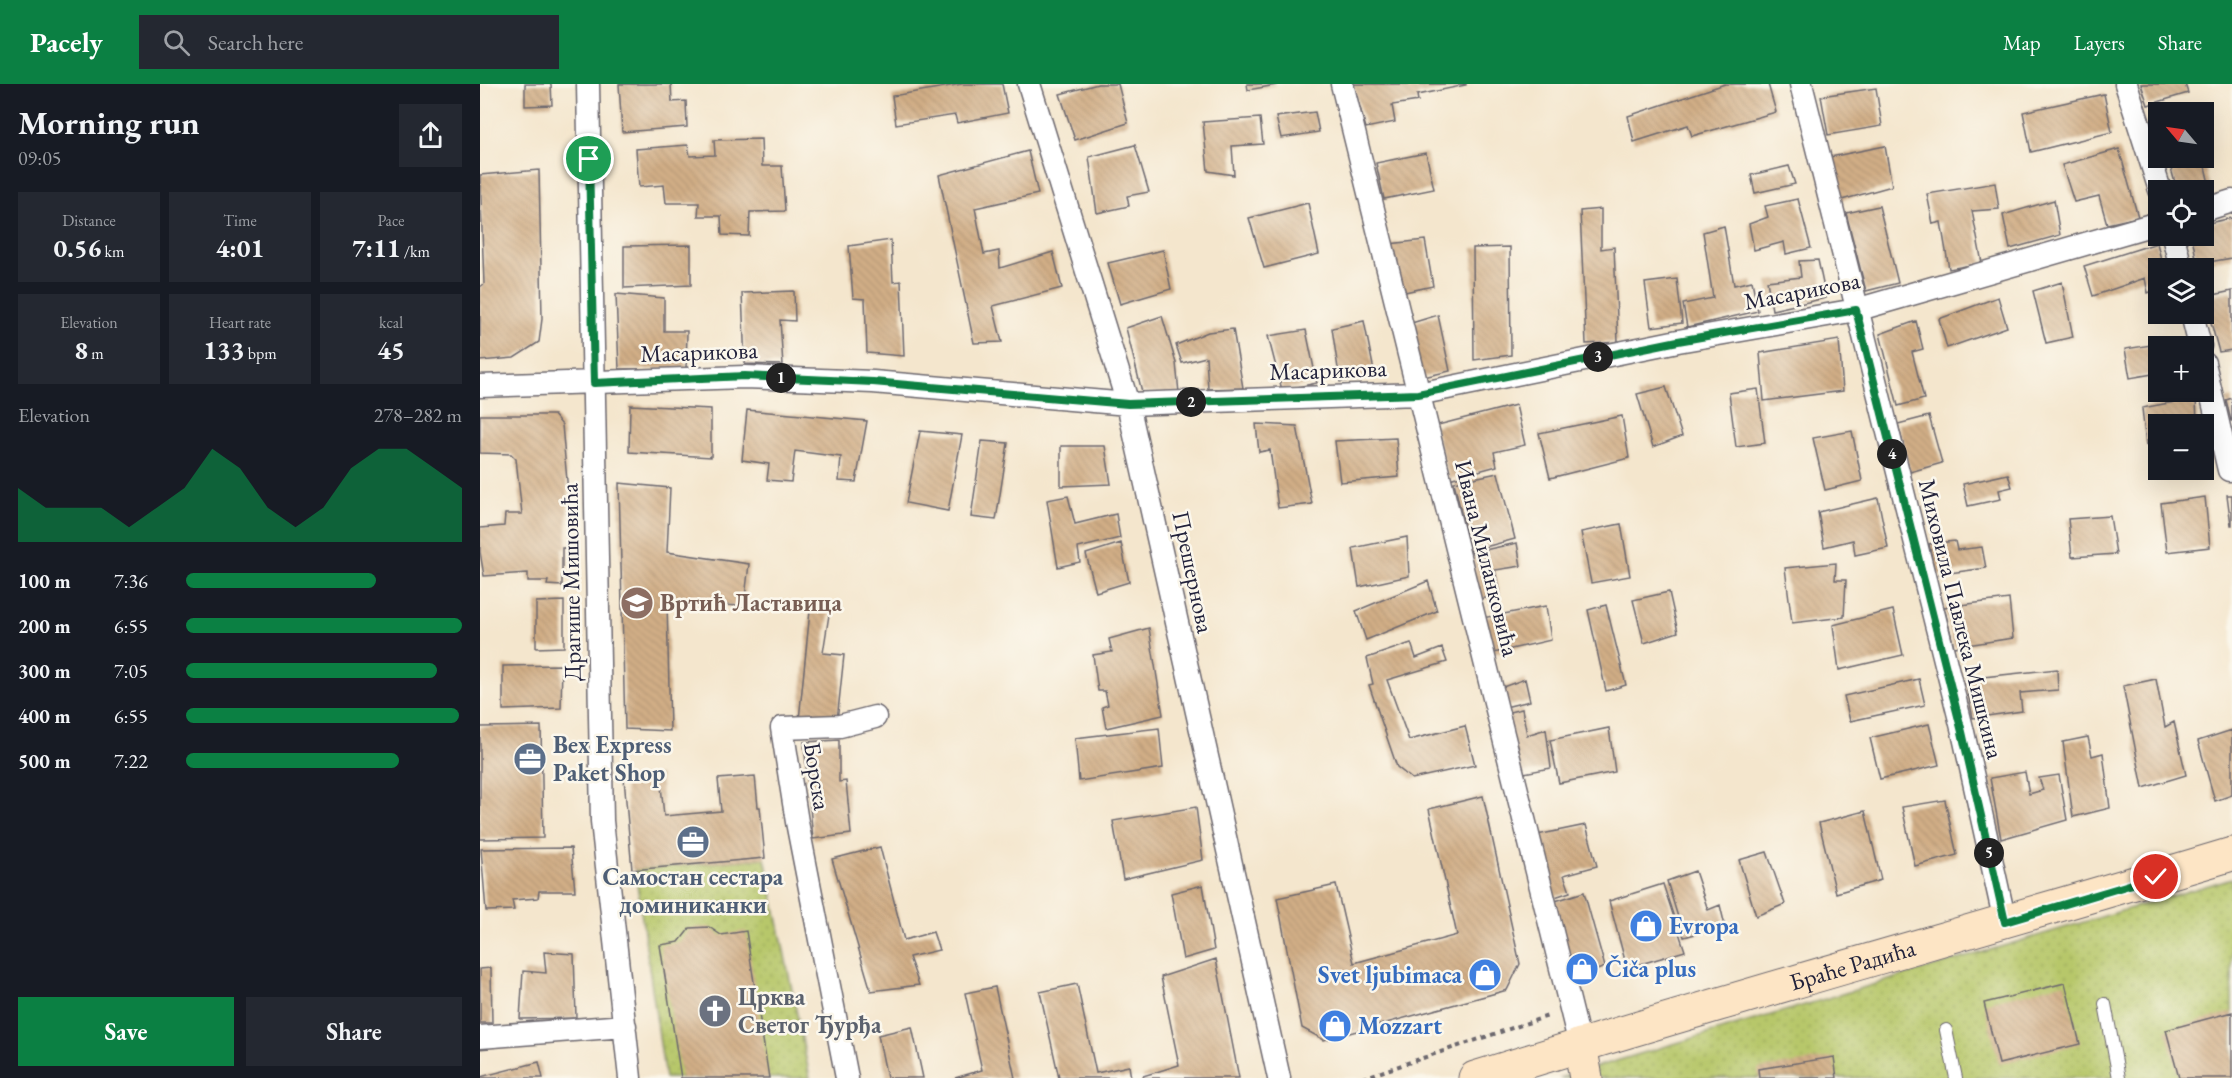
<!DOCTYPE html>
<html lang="en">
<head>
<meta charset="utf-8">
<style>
	:root { --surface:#171b24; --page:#242831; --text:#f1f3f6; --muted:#9ea1a6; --accent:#0b8043 }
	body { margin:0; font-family:"EB Garamond",serif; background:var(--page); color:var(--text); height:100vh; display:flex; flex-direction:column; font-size:22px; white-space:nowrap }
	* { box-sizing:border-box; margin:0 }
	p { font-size:20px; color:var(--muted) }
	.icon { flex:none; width:33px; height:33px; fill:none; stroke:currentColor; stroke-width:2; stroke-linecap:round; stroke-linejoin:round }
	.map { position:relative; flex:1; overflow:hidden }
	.drawer { display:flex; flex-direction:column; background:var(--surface); width:480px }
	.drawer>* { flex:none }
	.needle { width:39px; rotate:299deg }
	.buttons { position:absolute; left:1668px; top:18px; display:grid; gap:12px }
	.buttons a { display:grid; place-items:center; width:66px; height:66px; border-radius:0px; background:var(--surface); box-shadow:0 6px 24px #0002; font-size:30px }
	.pin { position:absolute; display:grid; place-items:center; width:51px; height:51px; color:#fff; margin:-26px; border:3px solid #fff; border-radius:50%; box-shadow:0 2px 6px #0007 }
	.km { position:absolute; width:30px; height:30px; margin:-15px; border-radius:50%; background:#222; color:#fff; font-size:16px; line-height:30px; text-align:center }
	.round { display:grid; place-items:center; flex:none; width:63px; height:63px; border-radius:0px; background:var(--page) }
	.headline { display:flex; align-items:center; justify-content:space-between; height:102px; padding:0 18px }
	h1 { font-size:33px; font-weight:700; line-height:45px }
	.figures { display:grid; grid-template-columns:repeat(3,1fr); gap:9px; height:102px; padding:6px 18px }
	.figures div { display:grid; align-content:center; border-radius:0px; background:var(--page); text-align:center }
	.figures b { font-size:26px; font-weight:700 }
	.figures small { font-size:16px; font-weight:400 }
	.figures p { font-size:16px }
	.chart { height:168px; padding:12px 18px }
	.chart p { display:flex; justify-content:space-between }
	.chart svg { width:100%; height:108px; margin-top:6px; fill:var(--accent); opacity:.7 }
	.primary-button { display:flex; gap:12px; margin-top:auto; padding:12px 18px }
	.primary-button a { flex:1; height:69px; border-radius:0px; background:var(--accent); color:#fff; font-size:24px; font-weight:700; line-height:69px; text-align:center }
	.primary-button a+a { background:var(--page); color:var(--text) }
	ul { padding:0 18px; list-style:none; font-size:20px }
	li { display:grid; grid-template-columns:96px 72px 1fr; align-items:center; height:45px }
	li i { height:15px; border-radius:8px; background:var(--accent) }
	header { display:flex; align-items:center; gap:36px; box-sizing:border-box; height:84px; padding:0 30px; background:var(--accent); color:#fff }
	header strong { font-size:28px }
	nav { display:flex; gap:33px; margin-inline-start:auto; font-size:21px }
	.search { width:420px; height:54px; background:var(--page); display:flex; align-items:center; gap:15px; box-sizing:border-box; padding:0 21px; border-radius:0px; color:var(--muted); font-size:22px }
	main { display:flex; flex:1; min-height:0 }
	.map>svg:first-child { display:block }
</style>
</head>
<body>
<header>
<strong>Pacely</strong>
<div class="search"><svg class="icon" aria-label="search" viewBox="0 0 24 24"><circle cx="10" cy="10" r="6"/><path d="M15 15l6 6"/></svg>Search here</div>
<nav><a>Map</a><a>Layers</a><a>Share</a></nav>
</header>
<main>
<section class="drawer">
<div class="headline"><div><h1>Morning run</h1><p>09:05</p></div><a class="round"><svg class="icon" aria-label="share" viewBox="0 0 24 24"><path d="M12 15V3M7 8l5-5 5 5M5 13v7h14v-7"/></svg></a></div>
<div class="figures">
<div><p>Distance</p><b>0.56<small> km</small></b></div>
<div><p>Time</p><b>4:01</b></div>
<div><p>Pace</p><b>7:11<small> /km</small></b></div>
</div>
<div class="figures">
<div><p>Elevation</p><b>8<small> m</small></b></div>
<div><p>Heart rate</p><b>133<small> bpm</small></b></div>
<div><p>kcal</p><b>45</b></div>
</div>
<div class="chart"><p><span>Elevation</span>278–282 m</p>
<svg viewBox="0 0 160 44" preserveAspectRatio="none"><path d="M0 44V22L10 30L20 30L30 30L40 38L50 30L60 22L70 6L80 14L90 30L100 38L110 30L120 14L130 6L140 6L150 14L160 22V44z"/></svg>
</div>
<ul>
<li><b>100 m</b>7:36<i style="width:69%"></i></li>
<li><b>200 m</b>6:55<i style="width:100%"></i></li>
<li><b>300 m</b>7:05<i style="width:91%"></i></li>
<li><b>400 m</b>6:55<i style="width:99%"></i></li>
<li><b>500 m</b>7:22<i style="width:77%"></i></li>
</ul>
<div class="primary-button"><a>Save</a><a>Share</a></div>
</section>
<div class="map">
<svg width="1752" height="994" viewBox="0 0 1752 994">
	<defs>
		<pattern id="grass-dots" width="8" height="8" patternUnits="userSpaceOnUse" patternTransform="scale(1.5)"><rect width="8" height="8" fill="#b7c76a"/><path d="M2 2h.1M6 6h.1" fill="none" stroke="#9dab5d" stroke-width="1.8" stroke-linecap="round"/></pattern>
		<pattern id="building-back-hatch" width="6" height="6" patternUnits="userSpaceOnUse" patternTransform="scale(1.5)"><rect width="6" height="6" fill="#d1ae86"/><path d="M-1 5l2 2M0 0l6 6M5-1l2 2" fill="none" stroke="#b39575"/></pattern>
	</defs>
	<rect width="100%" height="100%" fill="#fbf7ec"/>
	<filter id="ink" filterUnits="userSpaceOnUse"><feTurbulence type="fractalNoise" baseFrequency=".0167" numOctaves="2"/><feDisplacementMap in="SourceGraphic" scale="12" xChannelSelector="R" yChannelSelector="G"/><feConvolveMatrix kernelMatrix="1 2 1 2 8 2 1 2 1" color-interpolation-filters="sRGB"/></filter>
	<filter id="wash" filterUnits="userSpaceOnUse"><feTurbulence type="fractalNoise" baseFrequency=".008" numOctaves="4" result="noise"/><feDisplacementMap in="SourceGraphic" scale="24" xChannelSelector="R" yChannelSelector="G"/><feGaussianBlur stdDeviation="1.35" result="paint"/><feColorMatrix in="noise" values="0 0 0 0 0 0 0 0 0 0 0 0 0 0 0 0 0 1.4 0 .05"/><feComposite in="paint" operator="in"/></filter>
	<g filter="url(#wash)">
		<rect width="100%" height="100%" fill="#f4e6cd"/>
		<path fill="url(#grass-dots)" stroke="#6c7452" stroke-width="1.5" d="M285 774 330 994H185L155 786Z
			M1752 794V994H1079L1739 798Z"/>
		<g id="blocks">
			<path fill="url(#building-back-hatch)" d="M45 0H71L72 21 45 22Z
				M139 0H191L192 18 206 17 207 43 142 48Z
				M482 0H522L528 29 477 39 475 31 416 40 412 12Z
				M618 0H638L648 39 595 56 580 10Z
				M767 0H796V1L768 6Z
				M873 0H986V1L937 11 938 17 912 21 915 38 886 44Z
				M1245 0H1288L1296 28 1212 52 1208 41 1154 58 1148 32Z
				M1661 0H1705L1708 9 1668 21Z
				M1396 4 1402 42 1348 51 1341 12Z
				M1624 10 1632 48 1551 68 1543 28Z
				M835 28 839 48 801 54 796 33Z
				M780 34 783 60 752 62 754 91 728 87 723 38Z
				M281 55 282 82H302L305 127 270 128 269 152 242 151 241 132H218L219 119H186L184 101 159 103 156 65 208 61 210 72 235 71 234 56Z
				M655 61 669 108 647 112 649 122 617 129 609 73Z
				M1405 62 1412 102 1358 117 1350 73Z
				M1639 65 1658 133 1627 140 1619 112 1594 118 1582 81Z
				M548 67 558 110 495 124 504 170 519 167 520 184 573 168 582 204 513 222 522 258 494 259 459 91Z
				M946 69 954 105 904 115 896 79Z
				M1688 74H1723L1730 104 1717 106H1697Z
				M1309 82 1315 100 1275 109 1271 91Z
				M59 86 62 235 59 258 34 274 0 277V203L4 200 0 91Z
				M1515 99 1519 125 1492 127 1502 179 1469 185 1461 138 1453 140 1447 110Z
				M1318 115 1331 164 1306 170 1304 158 1274 166 1269 140 1288 133 1285 122Z
				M1574 116 1580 151 1530 165 1523 131Z
				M828 119 839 170 784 184 769 134Z
				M1399 122 1418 199 1386 207 1366 129Z
				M1121 125V165L1134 163 1138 258 1106 260 1100 127Z
				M1752 134V174L1717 180 1712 152H1724V140Z
				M1244 142 1254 201 1272 197 1278 227 1207 243 1203 220 1233 214 1223 148Z
				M411 156 413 198 421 197 424 272 387 269 385 215 373 214 369 162Z
				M945 156 953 202 920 209 909 160Z
				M1677 159 1683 184H1678V205L1668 209 1665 194 1613 212 1604 182Z
				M211 161V201L144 204V162Z
				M1030 163 1031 271 994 276 993 164Z
				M683 166 691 205 640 220 628 179Z
				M1338 176 1346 214 1292 226 1287 197 1321 193 1319 177Z
				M1197 195 1202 239 1171 243 1165 199Z
				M1582 198 1593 253 1566 259 1553 207Z
				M314 207 315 237 300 236 303 281 265 280 262 209Z
				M1752 207V266L1739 268 1724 213Z
				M136 210 184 214V247H207L206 285H139Z
				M1518 213 1527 243 1467 264 1459 235Z
				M958 231 970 287 939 294 925 241Z
				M682 232 696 279 699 309 662 308 646 244Z
				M884 237 895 292 860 298 852 244Z
				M1436 237 1443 265 1432 268 1444 315 1418 322 1400 250Z
				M753 245 763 304 728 305 726 273 702 279 696 261 728 248Z
				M826 246 837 299 802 306 788 252Z
				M1359 256 1363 307 1284 317 1280 269Z
				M1703 256 1704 262H1678V289L1650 294 1645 265Z
				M1186 303 1202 352 1173 363 1157 310Z
				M1278 305 1285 359 1256 363 1249 309Z
				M1716 314 1717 340H1678V358L1666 361 1662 324Z
				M1752 314V337H1751L1746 316Z
				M150 321 231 325V373L149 368Z
				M1036 321 1045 361 1014 368 1017 382 969 395 954 342Z
				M267 326 387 337 376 398 359 397 361 373 315 367 311 398 287 396 289 380 262 376Z
				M0 331H74L82 341 88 408 87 464H82V502L67 501 68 497H48V489L4 492 0 468V444L24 442 25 430H42L36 375 31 370 0 369Z
				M1142 332 1149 374 1070 394 1059 349Z
				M1449 332 1462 379 1430 388 1418 340Z
				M776 340 817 342 832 420 798 424 790 366 779 368Z
				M440 347 482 351 468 427 426 419Z
				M1372 347 1382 397 1345 406 1333 354Z
				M916 354 919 393 860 398 855 357Z
				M502 357 528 359 516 436 491 433Z
				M581 362H625L631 400 581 402Z
				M1018 389 1035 455 990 467 974 398Z
				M1528 390 1532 403 1519 406 1521 415 1488 422 1483 400Z
				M139 399 190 404 187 468 269 480 264 522 187 519 190 647 145 645Z
				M1747 411H1752V441H1751Z
				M588 412 595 440 636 430 640 454 598 464 600 478 578 483 567 416Z
				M1725 413 1730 463 1687 468 1681 419Z
				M1398 414 1408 464 1375 471 1373 456 1344 463 1338 428Z
				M1630 432 1636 470 1592 473 1588 435Z
				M1141 440 1150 492 1111 499 1101 448Z
				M927 453 929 492 879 503 873 464Z
				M1475 457 1477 466 1502 463 1506 484 1455 491 1449 460Z
				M641 459 649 498 616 508 606 470Z
				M1037 459 1041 482 1015 486 1020 512 997 515 986 470Z
				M1356 479 1355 496H1366L1364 533 1312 539 1305 484Z
				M948 497 957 527 886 556 876 527Z
				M1189 508 1198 548 1164 559 1153 516Z
				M1529 515 1533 554 1474 563 1464 523Z
				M84 517V563L56 564V518Z
				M331 517 351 518 343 569 364 571 357 637 319 636Z
				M1126 521 1146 601 1126 607 1108 526Z
				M1066 522 1071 556 1009 570 1002 534Z
				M1413 526 1423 571 1359 586 1353 541Z
				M669 544 683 631 626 644 622 623 628 621 625 607H618L613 571 632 568 629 555Z
				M931 559 936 574 962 564 967 578 907 596 929 656 985 642 995 681 932 695 917 683 889 601 893 600 887 574Z
				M82 581 81 624 23 626V582Z
				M1577 585 1578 606 1540 609 1542 627 1493 634 1485 595Z
				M1045 595 1050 617 1025 623 1020 604Z
				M1439 595 1445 621 1370 637 1364 612Z
				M1676 595 1685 643 1694 638 1706 691 1663 704 1643 602Z
				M1042 625 1047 651 1066 645 1071 684 1039 690 1025 629Z
				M1449 640 1459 681 1400 695 1390 654Z
				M61 642 63 754 0 755V643Z
				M679 644 683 684 599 697 595 654Z
				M1129 644 1135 688 1079 699 1070 656Z
				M1752 646V711L1735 717 1718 657Z
				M1608 653 1612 672 1623 669 1630 724 1593 733 1583 658Z
				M359 656V698L366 697 371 750 333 755 324 658Z
				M1545 688 1549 710 1563 706 1559 694 1579 691 1587 736 1521 755 1510 694Z
				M180 691 184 732 241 727 238 695 275 692 278 723H280L285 774 152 786 144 694Z
				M1003 712 1040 880 1027 906 844 956 822 944 797 814 856 801 874 879 977 851 949 725Z
				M1465 716 1477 771 1435 782 1422 723Z
				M716 723 723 776 643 795 633 737Z
				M1385 727 1401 796 1356 809 1339 739Z
				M1106 741 1117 782 1084 791 1090 808 1072 814 1057 751Z
				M400 763 424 856 453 848 459 866 429 873 439 901 391 907 352 775Z
				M91 764 95 807H59L58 814 32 816 34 826 6 827 1 765Z
				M1287 768 1305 820 1276 832 1259 776Z
				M1215 787 1228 826 1240 821 1245 842 1204 853 1187 797Z
				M1183 800 1205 867 1147 884 1129 817Z
				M723 801 734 866 703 875 691 809Z
				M1104 808 1125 883 1093 895 1072 818Z
				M229 843 241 851 266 847 289 994H201L180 861 199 858 210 844Z
				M64 868 94 870 96 934 40 935 43 887 66 889Z
				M736 875 759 994H663V992L699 981 681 893Z
				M11 884 12 939H0V885Z
				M1585 899 1600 960 1519 980 1504 919Z
				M597 900 616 989 649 982 651 994H579L560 908Z
				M515 903 535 994H475L502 986 485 909Z
				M1752 928V994H1699L1686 946Z
				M432 943 443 994H407L398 951Z
				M1354 973 1357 994H1279L1278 985Z
				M59 978 63 994H0V993Z"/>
		</g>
	</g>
	<g filter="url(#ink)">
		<use href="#blocks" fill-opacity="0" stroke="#6c676e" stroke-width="1.5"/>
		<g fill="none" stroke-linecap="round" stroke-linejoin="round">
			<defs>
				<path id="lane" d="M1625 920 1639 994
					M1466 946 1476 994"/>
				<path id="street" d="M108 0 122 737 150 994
					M549 0 648 320 799 994
					M862 0 1100 961
					M1321 0 1483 648 1525 838
					M1646 0 1680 106
					M1724 126 1752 117
					M1693 152 1701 184
					M1712 230 1720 262
					M1724 279 1749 386 1752 385
					M0 302 265 293 393 298 648 320 938 310 1198 257 1376 226 1678 139
					M0 953 145 942
					M367 994 317 738 302 644 360 642 395 633"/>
				<g id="secondary">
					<path d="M1100 961 1106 994"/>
					<path id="s1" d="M995 994C1246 915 1500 846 1752 770"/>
				</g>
			</defs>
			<use href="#lane" stroke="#6c676e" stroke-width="14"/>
			<use href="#street" stroke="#6c676e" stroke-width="25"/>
			<use href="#secondary" stroke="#6c676e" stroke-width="35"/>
			<path stroke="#6c676e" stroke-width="4" stroke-dasharray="4.5 4.5" stroke-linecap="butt" d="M883 994 1068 932"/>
			<use href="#lane" stroke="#fff" stroke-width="12"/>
			<use href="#street" stroke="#fff" stroke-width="22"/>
			<use href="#secondary" stroke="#fde5c5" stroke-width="33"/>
		</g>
	</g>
	<g fill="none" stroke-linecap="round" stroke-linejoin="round" filter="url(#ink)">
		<defs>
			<path id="route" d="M109 75 114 299 265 292 393 298 648 320 938 310 1198 257 1376 226 1482 648 1525 838 1676 793"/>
		</defs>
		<use href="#route" stroke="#fff" stroke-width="12"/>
		<use href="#route" stroke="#0b8043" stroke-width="8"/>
	</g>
	<defs>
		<symbol id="school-disc" viewBox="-11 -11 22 22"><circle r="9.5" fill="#8d6e63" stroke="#fbf7ec"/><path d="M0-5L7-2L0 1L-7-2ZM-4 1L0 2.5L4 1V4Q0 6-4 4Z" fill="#fff"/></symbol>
		<symbol id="office-disc" viewBox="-11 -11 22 22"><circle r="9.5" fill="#5c6f8a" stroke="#fbf7ec"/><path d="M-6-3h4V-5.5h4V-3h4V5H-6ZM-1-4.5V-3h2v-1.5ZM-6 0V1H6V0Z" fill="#fff"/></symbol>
		<symbol id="shop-disc" viewBox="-11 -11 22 22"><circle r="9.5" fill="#3f7fe0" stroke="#fbf7ec"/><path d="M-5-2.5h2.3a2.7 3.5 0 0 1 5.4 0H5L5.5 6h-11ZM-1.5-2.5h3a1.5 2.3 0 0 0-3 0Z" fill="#fff"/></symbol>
		<symbol id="church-disc" viewBox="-11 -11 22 22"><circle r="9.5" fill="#6b7280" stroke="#fbf7ec"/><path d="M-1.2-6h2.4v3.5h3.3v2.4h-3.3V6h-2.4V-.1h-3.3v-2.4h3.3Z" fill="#fff"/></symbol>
	</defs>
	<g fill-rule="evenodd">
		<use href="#school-disc" x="138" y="500" width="38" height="38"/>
		<use href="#office-disc" x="31" y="656" width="38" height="38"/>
		<use href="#office-disc" x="194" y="739" width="38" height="38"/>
		<use href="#shop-disc" x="1147" y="823" width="38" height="38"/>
		<use href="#shop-disc" x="1083" y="866" width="38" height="38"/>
		<use href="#shop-disc" x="986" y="872" width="38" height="38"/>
		<use href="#church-disc" x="216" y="908" width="38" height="38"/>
		<use href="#shop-disc" x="836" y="923" width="38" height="38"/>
	</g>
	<g text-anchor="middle" stroke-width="5" stroke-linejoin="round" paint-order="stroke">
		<g font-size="24" fill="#22223b" stroke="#fbf7ec">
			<text transform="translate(1322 207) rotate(-11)" y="8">Масарикова</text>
			<text transform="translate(219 268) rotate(-2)" y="8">Масарикова</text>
			<text transform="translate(848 286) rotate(-2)" y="8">Масарикова</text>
			<text transform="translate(1007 474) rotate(76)" y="8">Ивана Миланковића</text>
			<text transform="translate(713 488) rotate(78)" y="8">Прешернова</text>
			<text transform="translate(91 498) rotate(-91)" y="8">Драгише Мишовића</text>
			<text transform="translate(1481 535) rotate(76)" y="8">Миховила Павлека Мишкина</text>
			<text transform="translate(337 692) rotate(81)" y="8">Борска</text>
			<text dy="8" stroke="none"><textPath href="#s1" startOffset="394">Браће Радића</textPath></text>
		</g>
		<g font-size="24" font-weight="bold" fill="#785e54" stroke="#fbf7ec" text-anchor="start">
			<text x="180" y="527">Вртић Ластавица</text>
		</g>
		<g font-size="24" font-weight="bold" fill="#4e5e75" stroke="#fbf7ec" text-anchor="start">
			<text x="73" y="669">Bex Express<tspan x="73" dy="28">Paket Shop</tspan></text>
			<text x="213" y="801" text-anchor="middle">Самостан сестара<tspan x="213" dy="28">доминиканки</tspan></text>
		</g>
		<g font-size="24" font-weight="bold" fill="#366cbe" stroke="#fbf7ec" text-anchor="start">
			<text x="1189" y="850">Evropa</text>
			<text x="1125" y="893">Čiča plus</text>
			<text x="982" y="899" text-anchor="end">Svet ljubimaca</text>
			<text x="878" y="950">Mozzart</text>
		</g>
		<g font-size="24" font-weight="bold" fill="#5b616d" stroke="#fbf7ec" text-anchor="start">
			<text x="258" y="921">Црква<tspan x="258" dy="28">Светог Ђурђа</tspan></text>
		</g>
	</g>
</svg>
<div class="buttons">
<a><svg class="needle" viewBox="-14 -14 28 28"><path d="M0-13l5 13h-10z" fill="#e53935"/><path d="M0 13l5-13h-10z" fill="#9ea1a6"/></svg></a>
<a><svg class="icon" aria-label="locate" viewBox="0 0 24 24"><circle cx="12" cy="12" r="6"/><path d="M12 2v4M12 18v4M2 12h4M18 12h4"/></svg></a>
<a><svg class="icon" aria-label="layers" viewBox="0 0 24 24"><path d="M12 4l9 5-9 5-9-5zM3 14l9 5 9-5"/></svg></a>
<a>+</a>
<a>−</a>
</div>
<div class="pin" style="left:109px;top:75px;background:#1e9e55"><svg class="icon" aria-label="arrive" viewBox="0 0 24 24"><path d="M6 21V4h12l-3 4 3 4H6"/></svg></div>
<div class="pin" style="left:1676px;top:793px;background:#d93025"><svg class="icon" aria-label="check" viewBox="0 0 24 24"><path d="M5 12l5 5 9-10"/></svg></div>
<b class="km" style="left:301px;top:294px">1</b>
<b class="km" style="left:711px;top:318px">2</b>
<b class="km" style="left:1118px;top:273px">3</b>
<b class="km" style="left:1412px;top:370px">4</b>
<b class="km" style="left:1509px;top:769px">5</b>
</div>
</main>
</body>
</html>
